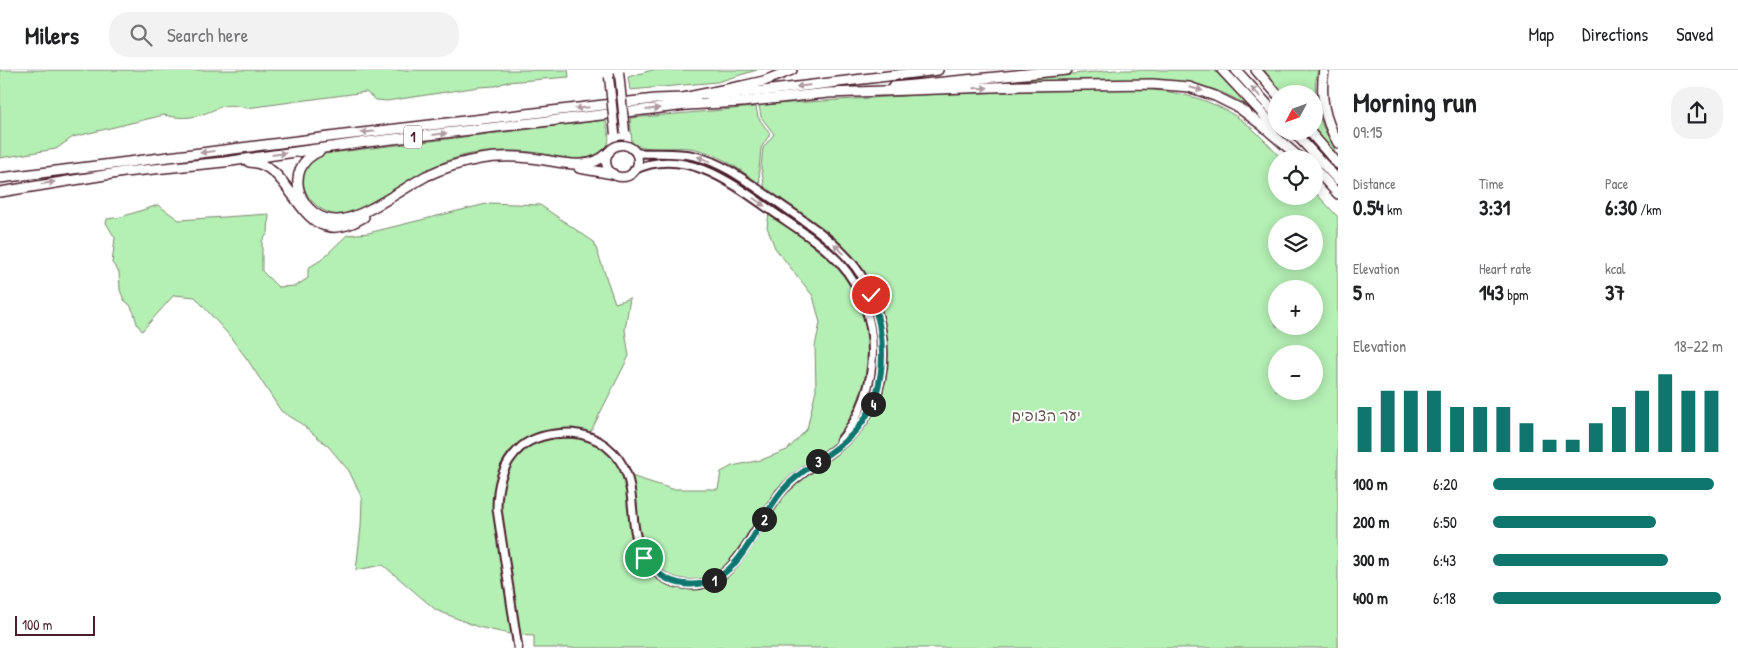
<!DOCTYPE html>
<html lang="en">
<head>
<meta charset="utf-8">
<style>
	:root { --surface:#fff; --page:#f2f2f2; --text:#202124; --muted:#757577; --line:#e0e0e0; --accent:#0f766e }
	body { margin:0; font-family:"Patrick Hand","Playpen Sans Hebrew",sans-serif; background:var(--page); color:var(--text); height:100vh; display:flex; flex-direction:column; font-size:19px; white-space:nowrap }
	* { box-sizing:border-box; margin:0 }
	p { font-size:16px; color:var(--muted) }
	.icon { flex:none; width:28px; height:28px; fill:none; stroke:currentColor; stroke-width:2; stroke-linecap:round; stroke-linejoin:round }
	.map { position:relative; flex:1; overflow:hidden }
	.drawer { display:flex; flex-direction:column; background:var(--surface); width:400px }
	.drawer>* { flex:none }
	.needle { width:32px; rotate:229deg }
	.controls { position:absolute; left:1268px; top:15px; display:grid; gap:10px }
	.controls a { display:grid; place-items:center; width:55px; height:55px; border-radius:50%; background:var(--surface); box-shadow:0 2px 12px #0003; font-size:25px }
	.scale { position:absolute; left:15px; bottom:12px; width:80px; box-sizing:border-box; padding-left:5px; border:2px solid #4a1f2b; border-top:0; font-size:14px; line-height:18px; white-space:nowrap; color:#4a1f2b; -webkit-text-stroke:4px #fff; paint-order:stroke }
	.pin { position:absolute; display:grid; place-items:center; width:42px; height:42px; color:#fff; margin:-21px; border:2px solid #fff; border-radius:50%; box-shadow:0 1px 5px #0007 }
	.km { position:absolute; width:25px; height:25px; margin:-12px; border-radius:50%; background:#222; color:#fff; font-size:14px; line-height:25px; text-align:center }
	.round { display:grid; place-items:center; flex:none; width:52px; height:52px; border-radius:20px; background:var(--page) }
	.summary { display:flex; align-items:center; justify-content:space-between; height:85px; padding:0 15px }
	h1 { font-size:28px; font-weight:800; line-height:38px }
	.stats { display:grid; grid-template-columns:repeat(3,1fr); gap:8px; height:85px; padding:5px 15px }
	.stats div { display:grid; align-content:center }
	.stats b { font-size:21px; font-weight:800 }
	.stats small { font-size:14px; font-weight:400 }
	.stats p { font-size:14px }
	.chart { height:140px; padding:10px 15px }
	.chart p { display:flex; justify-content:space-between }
	.chart svg { width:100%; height:90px; margin-top:5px; stroke:var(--accent); stroke-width:6 }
	ul { padding:0 15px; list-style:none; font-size:16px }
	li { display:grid; grid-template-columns:80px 60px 1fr; align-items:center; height:38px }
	li i { height:12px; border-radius:6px; background:var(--accent) }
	header { display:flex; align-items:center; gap:30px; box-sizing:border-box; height:70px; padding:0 25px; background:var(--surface); border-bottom:1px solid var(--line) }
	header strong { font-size:24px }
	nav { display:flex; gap:28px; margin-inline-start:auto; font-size:18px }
	.search { width:350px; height:45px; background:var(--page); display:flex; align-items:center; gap:12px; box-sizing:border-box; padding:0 18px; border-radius:20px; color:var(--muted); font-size:19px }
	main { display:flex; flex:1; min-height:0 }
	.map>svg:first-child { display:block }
</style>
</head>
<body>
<header>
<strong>Milers</strong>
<div class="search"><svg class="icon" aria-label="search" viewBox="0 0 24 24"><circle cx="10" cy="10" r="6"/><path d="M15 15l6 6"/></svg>Search here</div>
<nav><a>Map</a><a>Directions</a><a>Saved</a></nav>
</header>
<main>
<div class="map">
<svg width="1338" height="578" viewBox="0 0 1338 578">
	<rect width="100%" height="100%" fill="#fff"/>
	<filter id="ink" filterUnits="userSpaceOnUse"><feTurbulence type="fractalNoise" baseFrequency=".02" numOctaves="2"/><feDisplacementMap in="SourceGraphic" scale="10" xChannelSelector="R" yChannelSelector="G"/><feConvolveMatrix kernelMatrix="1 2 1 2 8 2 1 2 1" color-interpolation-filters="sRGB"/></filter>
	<g filter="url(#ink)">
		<path fill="#b4efb4" stroke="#7f8770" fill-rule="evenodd" d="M0 0H568L569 7 507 12 495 16 479 17 387 31 376 30 366 22 247 38C222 32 224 37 203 44 190 49 176 48 164 45L73 67 56 79 0 88Z
			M652 0H757L717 12 630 20 628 7Z
			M1115 0H1214L1250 37C1232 26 1215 19 1195 14L935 17Z
			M1264 0H1318C1312 19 1317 46 1326 63 1330 71 1335 75 1335 84L1314 59V24H1284Z
			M1129 18C1173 21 1206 25 1243 51 1257 61 1269 76 1282 89H1276V126H1314V121L1338 147V578H534V566L514 565 478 557 436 540 383 495 356 500 361 457 362 428 349 401 328 376 299 352 281 341 247 289 228 264 195 227 174 225 142 261 137 254 134 243 130 235 124 230 120 220 119 202 112 193 115 168 106 153 107 149 121 147 158 135 179 150 269 144 268 163 262 171V201L278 217 296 216 308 208V198L321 190 347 165 368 163 490 133 540 135 594 172 615 233 630 228 625 260 629 286 589 365 631 406 672 419H718L721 402 732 396 761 390 787 380 807 359 816 319 815 276 820 253 813 226 775 178 767 157 769 142 761 97 763 78 774 64 761 47 759 35 919 25ZM1276 154H1314V191H1276ZM1276 219H1314V256H1276ZM1276 284H1314V321H1276Z
			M756 37 758 47 770 64 761 78 759 100 760 114C739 99 717 82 690 78 674 76 646 82 632 73L630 48Z
			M606 50C607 58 611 70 607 76 603 82 594 87 588 88 572 91 548 84 531 82 514 80 496 81 478 83 442 87 410 110 379 128 368 134 355 144 341 145 317 146 290 114 309 92 312 89 318 86 322 84Z"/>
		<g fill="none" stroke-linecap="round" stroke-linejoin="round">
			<defs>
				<path id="tertiary" d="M634 100C683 76 731 112 769 139 793 156 819 171 839 192 884 242 883 321 840 371
					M518 578 497 439C497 415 502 394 521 377 534 366 554 363 571 363 584 364 596 368 606 376 643 405 625 445 641 481 647 496 661 509 677 513 717 523 735 494 753 465 762 451 771 437 780 423 810 391 856 375 874 332 894 284 880 219 843 183 823 162 798 147 774 130 749 113 724 93 695 86 677 82 660 84 642 83H637L632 79"/>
				<path id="secondary" d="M606 91a16 16 0 1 1 32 0a16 16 0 1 1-32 0Z"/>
				<path id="primary" d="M893 17 1067 0
					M710 26 763 21 938 0"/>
				<path id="trunk" d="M1222 0 1276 58
					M1236 0 1276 44
					M1256 0 1277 24
					M1324 0C1320 28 1324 48 1338 73
					M1293 61 1338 110
					M1309 61 1338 94
					M320 81C279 98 301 152 338 150 362 149 404 118 426 106 443 98 462 92 480 89 497 86 513 86 530 88 556 90 588 104 609 82
					M249 92C298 93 298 188 364 147
					M579 98 613 104
					M1314 98 1338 124
					M0 108 353 64 655 29 683 28 742 16 764 11 792 0
					M0 122 124 102 224 92 367 72 687 35 742 32 828 23 1020 16 1152 14 1189 17 1215 26 1239 38 1263 56 1301 89"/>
			</defs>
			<use href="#tertiary" stroke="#4a1f2b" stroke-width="11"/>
			<use href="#secondary" stroke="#4a1f2b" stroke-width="11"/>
			<use href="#primary" stroke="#4a1f2b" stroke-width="12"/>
			<use href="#trunk" stroke="#4a1f2b" stroke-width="12"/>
			<use href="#tertiary" stroke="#fff" stroke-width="7"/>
			<use href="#secondary" stroke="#fff" stroke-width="8"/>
			<use href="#primary" stroke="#fff" stroke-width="9"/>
			<use href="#trunk" stroke="#fff" stroke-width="9"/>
			<defs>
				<path id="secondary-bridge" d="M619 2 625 62
					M609 7 615 64"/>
			</defs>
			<use href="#secondary-bridge" stroke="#4a1f2b" stroke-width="11" stroke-linecap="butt"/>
			<use href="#secondary-bridge" stroke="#fff" stroke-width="8"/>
		</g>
		<defs><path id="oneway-solid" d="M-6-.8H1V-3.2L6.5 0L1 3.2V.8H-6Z" transform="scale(1.25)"/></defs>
		<g fill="#ae9aa0">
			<use href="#oneway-solid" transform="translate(803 16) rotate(173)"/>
			<use href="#oneway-solid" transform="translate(981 18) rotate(-2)"/>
			<use href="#oneway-solid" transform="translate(1196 19) rotate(15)"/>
			<use href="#oneway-solid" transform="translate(1256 22) rotate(-133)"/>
			<use href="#oneway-solid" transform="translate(582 38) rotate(174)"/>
			<use href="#oneway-solid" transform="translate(653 39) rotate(-7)"/>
			<use href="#oneway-solid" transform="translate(368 62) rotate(174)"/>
			<use href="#oneway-solid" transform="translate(440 64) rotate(-7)"/>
			<use href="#oneway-solid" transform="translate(207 82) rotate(173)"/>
			<use href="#oneway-solid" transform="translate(279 84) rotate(-8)"/>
			<use href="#oneway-solid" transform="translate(704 89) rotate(-160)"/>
			<use href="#oneway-solid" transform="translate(48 113) rotate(-10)"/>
			<use href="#oneway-solid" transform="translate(759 132) rotate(35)"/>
			<use href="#oneway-solid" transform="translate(839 179) rotate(-136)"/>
		</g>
	</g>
	<g fill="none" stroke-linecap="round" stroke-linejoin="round" filter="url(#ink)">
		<defs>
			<path id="route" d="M644 488C654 502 667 512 684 514 739 521 754 454 782 421 799 401 824 389 844 372 888 336 889 274 871 225"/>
		</defs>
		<use href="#route" stroke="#fff" stroke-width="10"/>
		<use href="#route" stroke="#0f766e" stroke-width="6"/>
	</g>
	<g text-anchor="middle" stroke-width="4" stroke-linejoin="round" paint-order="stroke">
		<rect fill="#fff" stroke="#80626b" stroke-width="1" x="404" y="55.5" width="18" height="23" rx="4"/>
		<g font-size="14" font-weight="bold" fill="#4a1f2b">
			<text x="413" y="72">1</text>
		</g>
		<g font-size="15" fill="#64534d" stroke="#fff">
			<text x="1046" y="351">יער הצופים</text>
		</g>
	</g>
</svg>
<div class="controls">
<a><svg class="needle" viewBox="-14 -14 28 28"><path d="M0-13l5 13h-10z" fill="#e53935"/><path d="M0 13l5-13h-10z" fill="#757577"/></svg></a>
<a><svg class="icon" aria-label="locate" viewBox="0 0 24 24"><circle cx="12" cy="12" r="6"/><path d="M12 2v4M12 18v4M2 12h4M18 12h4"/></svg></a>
<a><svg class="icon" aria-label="layers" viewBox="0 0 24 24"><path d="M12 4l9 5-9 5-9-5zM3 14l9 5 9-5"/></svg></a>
<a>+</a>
<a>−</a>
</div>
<div class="scale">100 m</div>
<div class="pin" style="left:644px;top:488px;background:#1e9e55"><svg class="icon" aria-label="arrive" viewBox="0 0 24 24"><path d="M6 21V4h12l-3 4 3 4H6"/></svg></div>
<div class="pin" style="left:871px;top:225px;background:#d93025"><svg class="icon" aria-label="check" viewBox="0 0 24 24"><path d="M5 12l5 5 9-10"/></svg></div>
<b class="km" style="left:714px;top:510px">1</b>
<b class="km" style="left:764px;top:449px">2</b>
<b class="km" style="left:818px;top:391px">3</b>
<b class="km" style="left:873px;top:334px">4</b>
</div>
<section class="drawer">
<div class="summary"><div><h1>Morning run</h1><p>09:15</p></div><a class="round"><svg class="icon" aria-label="share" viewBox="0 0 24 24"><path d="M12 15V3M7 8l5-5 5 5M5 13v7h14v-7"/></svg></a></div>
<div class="stats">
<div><p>Distance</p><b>0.54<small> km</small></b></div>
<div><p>Time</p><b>3:31</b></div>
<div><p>Pace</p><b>6:30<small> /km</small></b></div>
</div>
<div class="stats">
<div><p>Elevation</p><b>5<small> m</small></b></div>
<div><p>Heart rate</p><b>143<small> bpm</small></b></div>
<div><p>kcal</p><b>37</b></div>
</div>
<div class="chart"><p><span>Elevation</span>18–22 m</p>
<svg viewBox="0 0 160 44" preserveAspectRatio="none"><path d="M5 44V22M15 44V14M25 44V14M35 44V14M45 44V22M55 44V22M65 44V22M75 44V30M85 44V38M95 44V38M105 44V30M115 44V22M125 44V14M135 44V6M145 44V14M155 44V14"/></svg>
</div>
<ul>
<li><b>100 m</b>6:20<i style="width:96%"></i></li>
<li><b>200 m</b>6:50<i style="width:71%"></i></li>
<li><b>300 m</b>6:43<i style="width:76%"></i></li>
<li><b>400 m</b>6:18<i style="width:99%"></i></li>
</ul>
</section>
</main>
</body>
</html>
